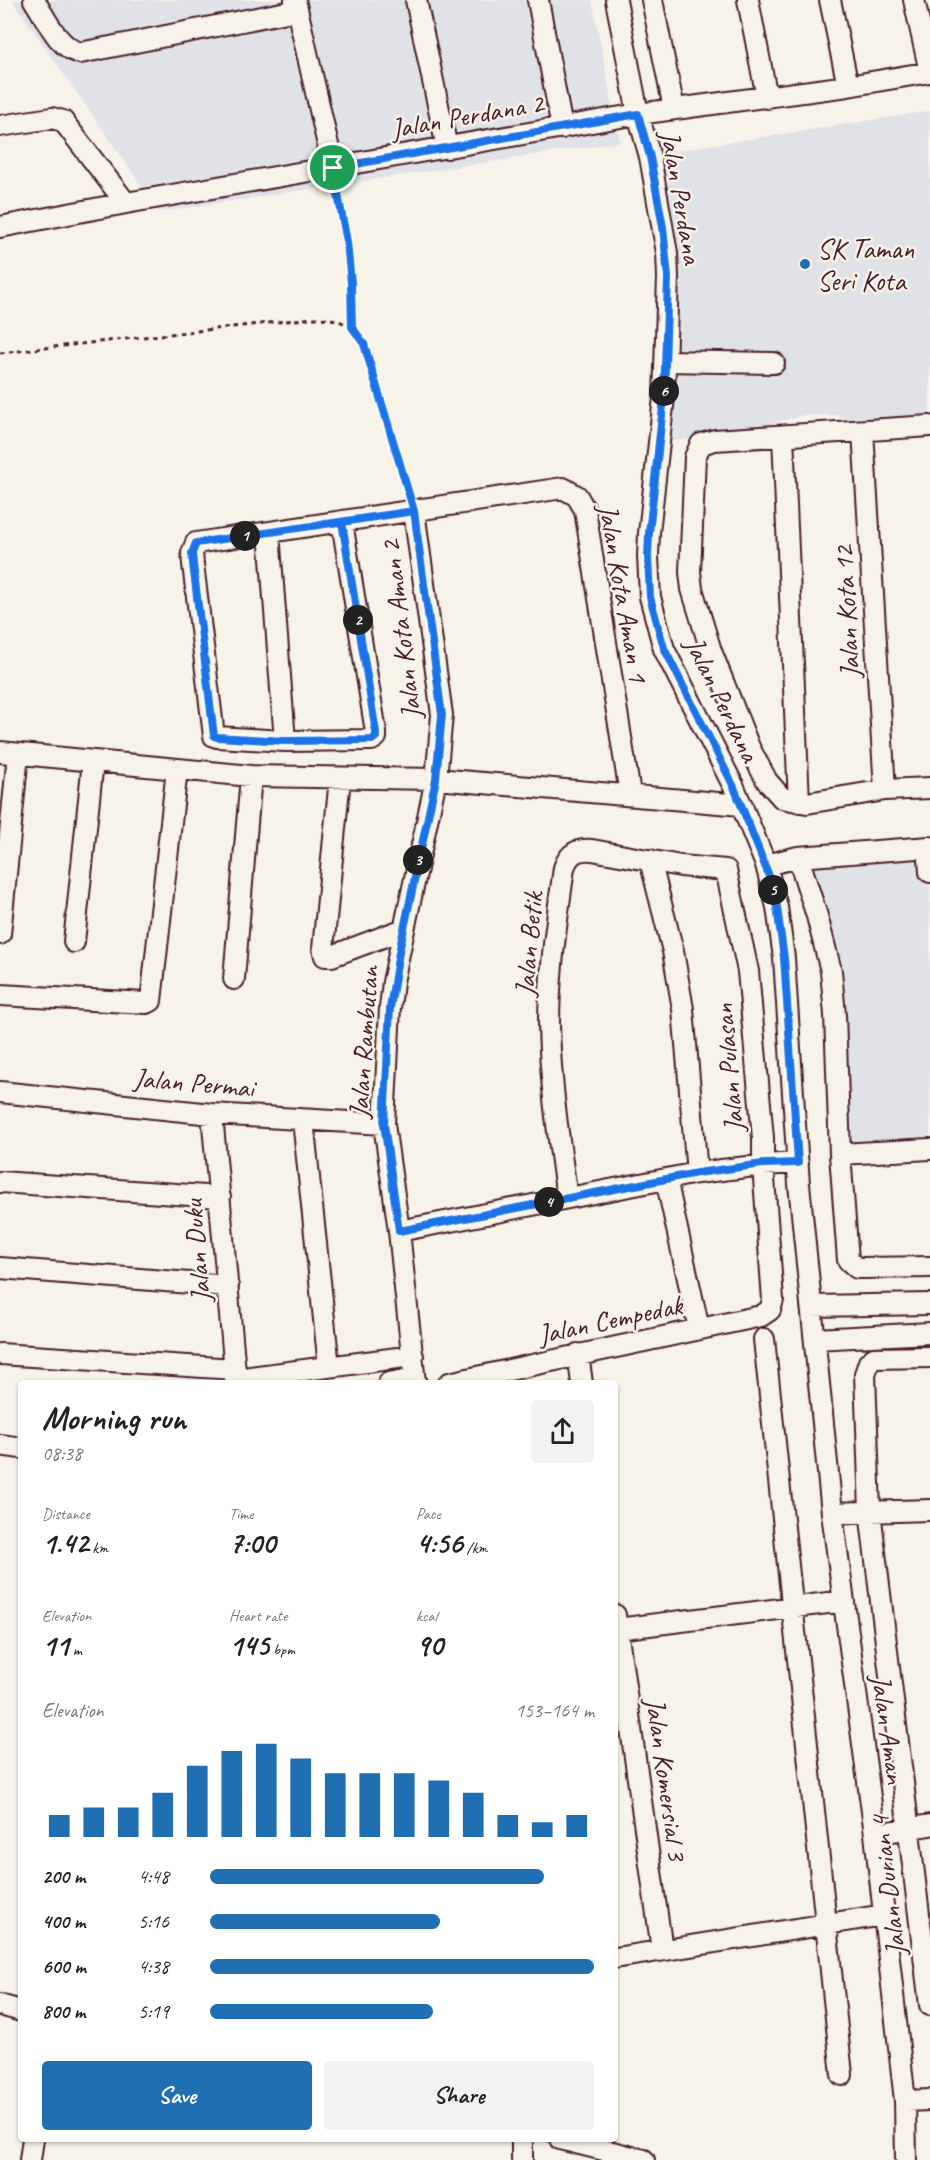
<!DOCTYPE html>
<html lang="en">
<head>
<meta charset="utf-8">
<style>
	:root { --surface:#fff; --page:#f2f2f2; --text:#222; --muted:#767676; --accent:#1f6fb2 }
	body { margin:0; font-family:Caveat,sans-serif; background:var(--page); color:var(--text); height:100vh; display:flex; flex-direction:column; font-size:22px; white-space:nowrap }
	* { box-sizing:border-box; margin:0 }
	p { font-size:20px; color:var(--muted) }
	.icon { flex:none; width:33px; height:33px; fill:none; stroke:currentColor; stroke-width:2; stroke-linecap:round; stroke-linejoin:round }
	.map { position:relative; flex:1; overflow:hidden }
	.panel { position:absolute; left:18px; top:1380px; width:600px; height:762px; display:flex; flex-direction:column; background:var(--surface); border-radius:6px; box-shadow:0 2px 4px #0004 }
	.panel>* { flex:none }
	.pin { position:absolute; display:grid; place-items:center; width:51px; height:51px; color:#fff; margin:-26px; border:3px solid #fff; border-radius:50%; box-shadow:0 2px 6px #0007 }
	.km { position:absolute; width:30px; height:30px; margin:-15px; border-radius:50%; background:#222; color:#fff; font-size:16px; line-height:30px; text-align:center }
	.round { display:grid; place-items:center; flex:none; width:63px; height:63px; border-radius:6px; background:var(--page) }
	.headline { display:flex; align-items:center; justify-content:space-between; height:102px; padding:0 24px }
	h1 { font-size:33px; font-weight:600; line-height:45px }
	.stats { display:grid; grid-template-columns:repeat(3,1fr); gap:9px; height:102px; padding:6px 24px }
	.stats div { display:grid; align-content:center }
	.stats b { font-size:30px; font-weight:600 }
	.stats small { font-size:16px; font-weight:400 }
	.stats p { font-size:16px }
	.chart { height:168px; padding:12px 24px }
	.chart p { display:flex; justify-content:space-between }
	.chart svg { width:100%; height:108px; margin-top:6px; stroke:var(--accent); stroke-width:6 }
	.cta { display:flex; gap:12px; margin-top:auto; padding:12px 24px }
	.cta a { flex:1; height:69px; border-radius:6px; background:var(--accent); color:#fff; font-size:24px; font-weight:600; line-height:69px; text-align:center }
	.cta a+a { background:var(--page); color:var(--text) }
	ul { padding:0 24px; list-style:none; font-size:20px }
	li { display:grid; grid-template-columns:96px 72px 1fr; align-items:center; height:45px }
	li i { height:15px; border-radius:8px; background:var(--accent) }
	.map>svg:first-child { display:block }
</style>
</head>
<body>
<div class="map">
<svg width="930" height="2160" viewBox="0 0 930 2160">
	<rect width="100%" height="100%" fill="#f7f3e8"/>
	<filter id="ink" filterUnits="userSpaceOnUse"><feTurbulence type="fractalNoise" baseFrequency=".0167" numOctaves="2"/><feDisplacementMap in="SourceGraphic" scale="12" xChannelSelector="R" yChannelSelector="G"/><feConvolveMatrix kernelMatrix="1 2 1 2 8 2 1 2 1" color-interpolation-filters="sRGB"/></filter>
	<g filter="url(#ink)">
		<path fill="#e1e2e8" d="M12 0H592L620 142 160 212Z
			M930 111V426L859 422 835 415H805L780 421 744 434 670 441 674 414 680 278 679 249 660 153Z
			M930 841V1153L833 1158 825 971 789 853Z"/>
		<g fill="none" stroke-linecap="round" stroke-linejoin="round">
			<defs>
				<path id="minor" d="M34 0C46 18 58 48 80 53L297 10
					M295 0 333 167 638 114 848 86 930 72 914 0
					M416 0 447 148
					M538 0 562 128
					M616 0 638 114 650 157 667 253 668 277 664 397 649 533 648 556 650 597 664 649 734 787 766 865 777 907 784 958 799 1184 832 1513 875 1834 905 2101 906 2160
					M652 0 674 109
					M748 0 767 98
					M830 0 848 86
					M0 126 52 118 63 121 126 203 333 167
					M0 227 126 203
					M666 361 774 363
					M930 426 715 440 701 444 695 457 690 572 692 589 711 651 749 747 767 781 782 798 807 803 885 790 930 788
					M863 431 885 790
					M783 436 799 802
					M414 511 442 715 436 779 393 982 390 1008 384 1124 399 1231 415 1383
					M342 522 376 732V737L372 740 285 741 217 737 214 736 193 564 192 553 196 543 563 488 577 496 585 510 630 794
					M269 533 285 741
					M0 752 251 776 436 779 742 805
					M340 778 323 949 325 956H332L404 929
					M928 847 930 872
					M798 857 817 916 831 971 835 1015 840 1154 848 1260 857 1268H863L930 1267
					M650 860 673 951 683 1009 697 1173
					M766 865 798 857 930 847
					M0 934 18 754
					M74 942 93 761
					M234 979 251 776
					M0 995 146 1003 151 1001 177 769
					M0 1092 212 1114 384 1124
					M212 1114 236 1383
					M303 1120 329 1367
					M840 1154 930 1149
					M666 1179 699 1329
					M0 1182 220 1197
					M399 1231 697 1173 763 1165 798 1163
					M0 1268 228 1286
					M811 1306 930 1304
					M764 1339 842 2075
					M815 1339 930 1333
					M0 1354 235 1369
					M578 1354 582 1383
					M930 1357 874 1358 869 1362 865 1374 870 1511 930 2005
					M235 1379 413 1356
					M389 1383 415 1379
					M449 1383 761 1316 770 1310 773 1300 763 1165V1138L748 971 726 870 681 866 592 850C577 849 569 853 564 868 557 919 549 972 549 1024 550 1082 559 1140 567 1198
					M0 1445 21 1448
					M832 1513 930 1510
					M615 1615 662 1950
					M617 1629 844 1601
					M875 1834 930 1825
					M615 1958 884 1915
					M0 2005 21 2011
					M905 2101 930 2100
					M560 2139 644 2160
					M30 2160 33 2139
					M522 2160V2139"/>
			</defs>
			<use href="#minor" stroke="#4a1f2b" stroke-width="24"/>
			<path stroke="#4a1f2b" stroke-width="3" stroke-dasharray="4.5 4.5" stroke-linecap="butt" d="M336 183C345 232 351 278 352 327
				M0 353 312 318C340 318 347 321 364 344L409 495"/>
			<use href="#minor" stroke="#f7f3e8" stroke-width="20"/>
		</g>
	</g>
	<g fill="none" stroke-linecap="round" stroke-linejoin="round" filter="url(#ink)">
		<defs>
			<path id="route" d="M333 168 347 242 351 283 352 327 364 344 414 511 196 543 192 553 193 564 214 736 217 737 285 741 372 740 376 737V732L342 522 414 511 442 715 436 779 399 952 390 1008 384 1124 399 1231 697 1173 763 1164 798 1163 784 958 777 907 771 881 734 787 664 648 650 597 648 556 649 533 664 397 668 277 663 227 650 157 638 114 333 168"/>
		</defs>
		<use href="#route" stroke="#fff" stroke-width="12"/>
		<use href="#route" stroke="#1a73e8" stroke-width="8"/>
	</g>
	<circle fill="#1f6fb2" stroke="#f7f3e8" stroke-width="2" cx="805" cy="264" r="6"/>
	<g text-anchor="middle" stroke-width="5" stroke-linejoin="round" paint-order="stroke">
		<g font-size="28" fill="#4a1f2b" stroke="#f7f3e8">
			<text transform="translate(467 115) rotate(-10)" y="10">Jalan Perdana 2</text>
			<text transform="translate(682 197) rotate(80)" y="10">Jalan Perdana</text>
			<text transform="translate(624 593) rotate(80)" y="10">Jalan Kota Aman 1</text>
			<text transform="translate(846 612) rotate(-93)" y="10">Jalan Kota 12</text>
			<text transform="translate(400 630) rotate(-97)" y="10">Jalan Kota Aman 2</text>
			<text transform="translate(723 699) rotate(64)" y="10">Jalan Perdana</text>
			<text transform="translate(528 944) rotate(-85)" y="10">Jalan Betik</text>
			<text transform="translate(363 1042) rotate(-86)" y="10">Jalan Rambutan</text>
			<text transform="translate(728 1068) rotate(-95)" y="10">Jalan Pulasan</text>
			<text transform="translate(194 1082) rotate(5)" y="10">Jalan Permai</text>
			<text transform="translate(196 1251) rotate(-95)" y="10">Jalan Duku</text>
			<text transform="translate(610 1319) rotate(-12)" y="10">Jalan Cempedak</text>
			<text transform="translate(889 1729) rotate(82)" y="10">Jalan Aman</text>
			<text transform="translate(667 1779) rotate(82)" y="10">Jalan Komersial 3</text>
			<text transform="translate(887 1886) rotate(-97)" y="10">Jalan Durian 4</text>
		</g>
		<g font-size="28" fill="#4a1f2b" stroke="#f7f3e8" text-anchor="start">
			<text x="817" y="258">SK Taman<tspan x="817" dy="32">Seri Kota</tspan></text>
		</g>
	</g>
</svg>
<div class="pin" style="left:333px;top:168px;background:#1e9e55"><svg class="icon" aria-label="arrive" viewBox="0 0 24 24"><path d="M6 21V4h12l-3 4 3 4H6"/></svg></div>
<b class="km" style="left:245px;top:536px">1</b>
<b class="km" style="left:358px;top:620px">2</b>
<b class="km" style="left:418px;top:860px">3</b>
<b class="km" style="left:549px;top:1202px">4</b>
<b class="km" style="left:773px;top:890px">5</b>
<b class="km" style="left:664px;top:391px">6</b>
<section class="panel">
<div class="headline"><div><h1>Morning run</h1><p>08:38</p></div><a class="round"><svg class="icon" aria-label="share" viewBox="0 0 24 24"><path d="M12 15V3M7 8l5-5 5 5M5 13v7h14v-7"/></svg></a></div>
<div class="stats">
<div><p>Distance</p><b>1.42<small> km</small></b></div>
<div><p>Time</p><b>7:00</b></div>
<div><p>Pace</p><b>4:56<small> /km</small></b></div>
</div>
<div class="stats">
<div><p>Elevation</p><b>11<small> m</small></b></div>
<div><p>Heart rate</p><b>145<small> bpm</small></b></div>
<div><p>kcal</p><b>90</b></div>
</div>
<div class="chart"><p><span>Elevation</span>153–164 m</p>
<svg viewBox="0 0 160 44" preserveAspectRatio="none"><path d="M5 44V35M15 44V32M25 44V32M35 44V26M45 44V15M55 44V9M65 44V6M75 44V12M85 44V18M95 44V18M105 44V18M115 44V21M125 44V26M135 44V35M145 44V38M155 44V35"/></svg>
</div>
<ul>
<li><b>200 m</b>4:48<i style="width:87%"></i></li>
<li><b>400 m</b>5:16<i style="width:60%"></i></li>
<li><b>600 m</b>4:38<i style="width:100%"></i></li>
<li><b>800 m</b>5:19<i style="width:58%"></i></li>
</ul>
<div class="cta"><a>Save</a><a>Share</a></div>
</section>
</div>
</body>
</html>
